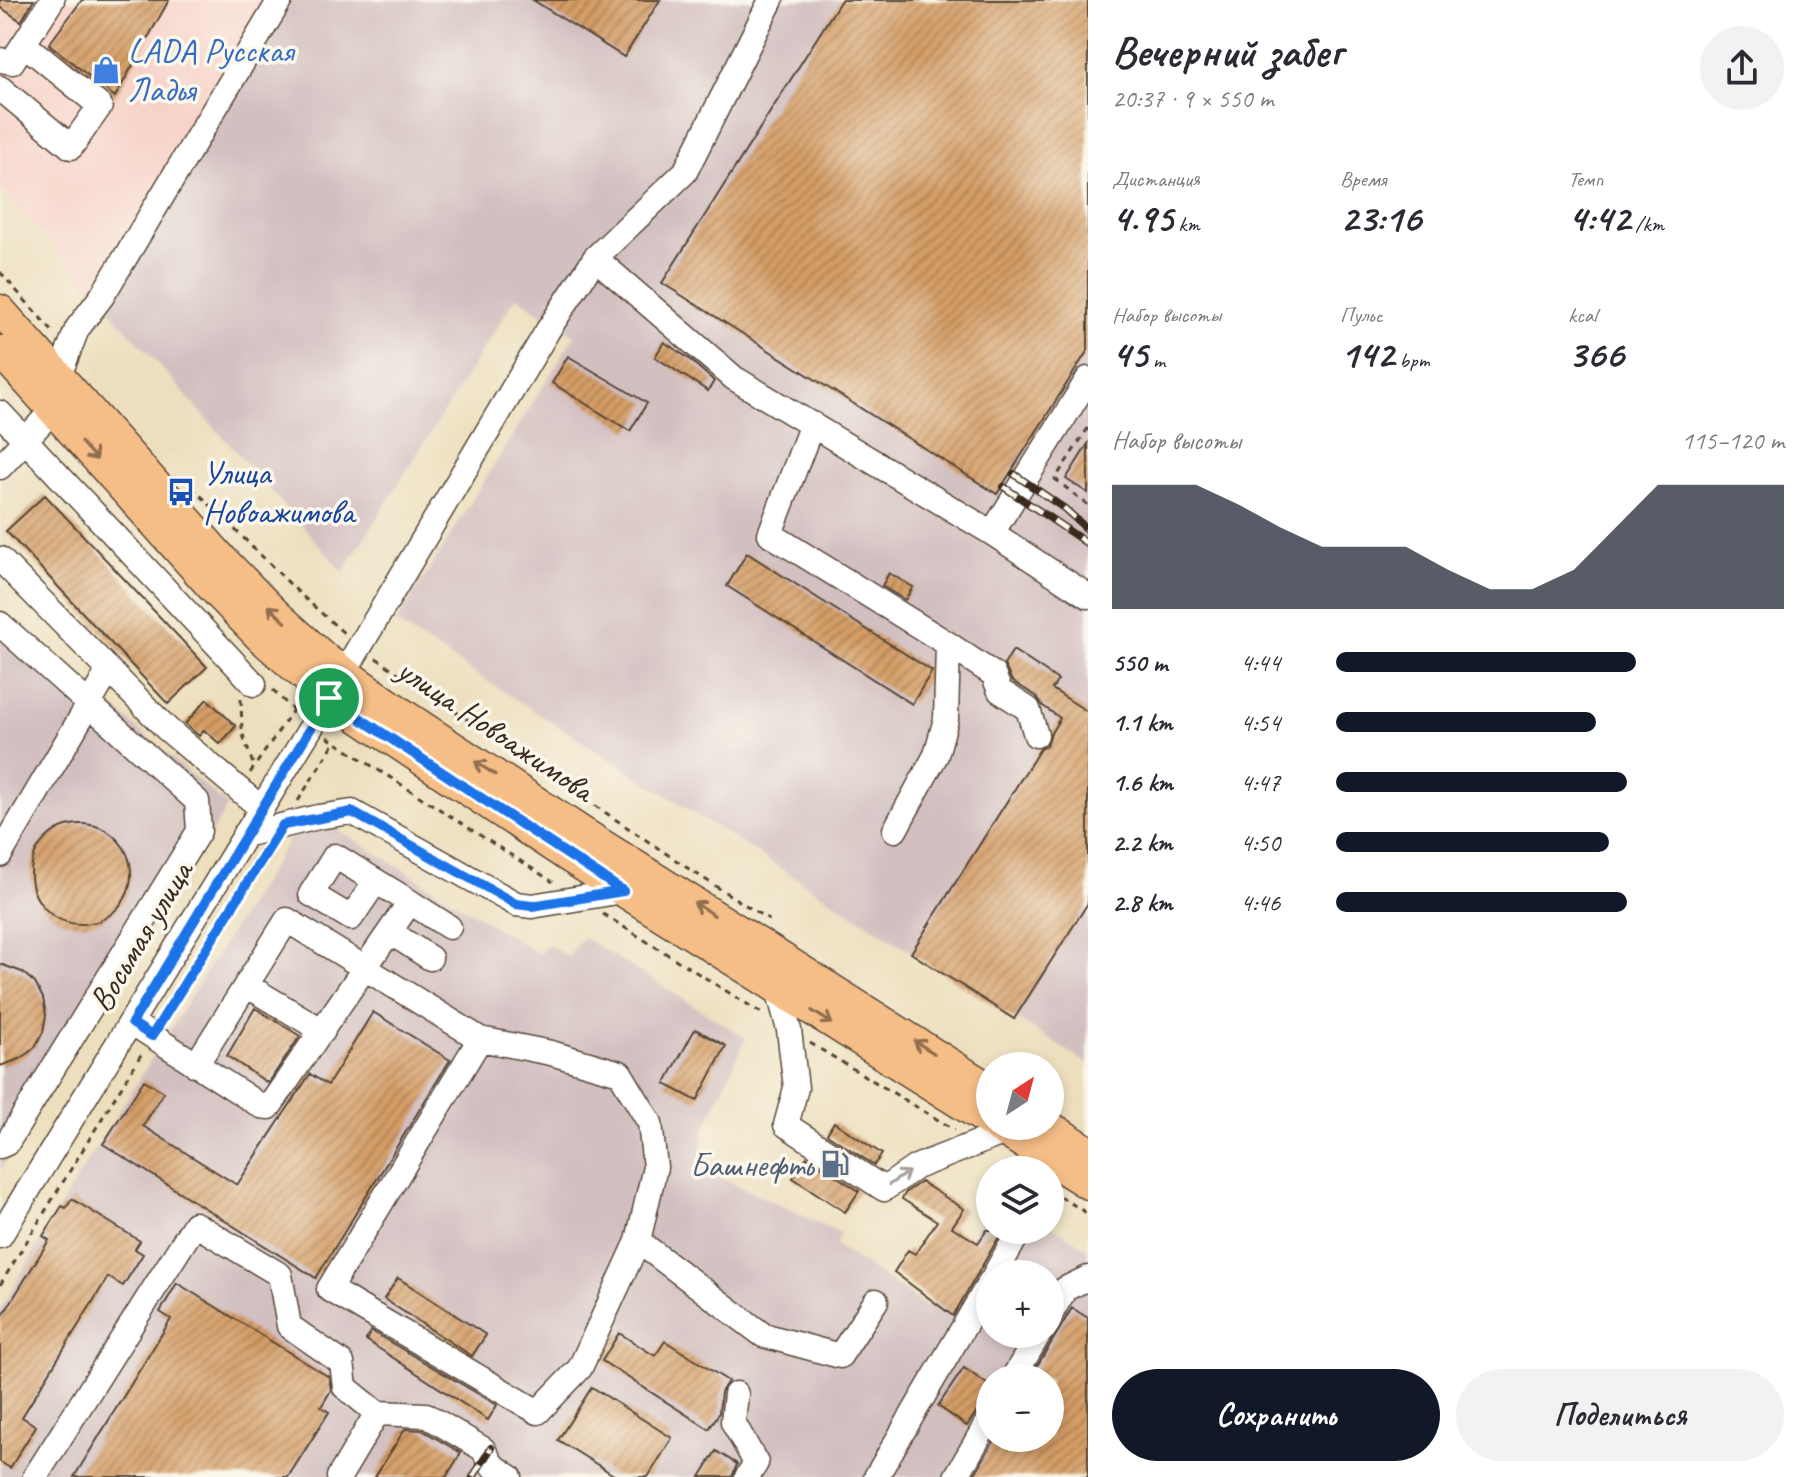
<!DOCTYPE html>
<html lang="ru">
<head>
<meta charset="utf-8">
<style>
	:root { --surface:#fff; --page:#f2f2f3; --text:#2b2b33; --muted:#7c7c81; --accent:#111827 }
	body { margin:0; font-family:Caveat,sans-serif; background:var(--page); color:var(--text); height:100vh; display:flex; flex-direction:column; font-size:30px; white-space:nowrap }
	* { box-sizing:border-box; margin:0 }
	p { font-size:26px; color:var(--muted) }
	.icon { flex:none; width:44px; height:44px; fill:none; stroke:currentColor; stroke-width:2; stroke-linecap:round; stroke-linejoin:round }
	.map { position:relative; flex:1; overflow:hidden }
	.side { display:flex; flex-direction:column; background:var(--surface); width:720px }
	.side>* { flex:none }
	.needle { width:52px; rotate:36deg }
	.fabs { position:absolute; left:976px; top:1052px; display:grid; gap:16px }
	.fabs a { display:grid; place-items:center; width:88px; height:88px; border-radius:50%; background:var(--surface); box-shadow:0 4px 12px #0003; font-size:40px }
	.pin { position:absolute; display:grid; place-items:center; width:68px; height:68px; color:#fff; margin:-34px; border:4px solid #fff; border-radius:50%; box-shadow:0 2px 8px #0007 }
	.round { display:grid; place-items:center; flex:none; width:84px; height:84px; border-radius:42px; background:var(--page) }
	.overview { display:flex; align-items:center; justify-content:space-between; height:136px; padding:0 24px }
	h1 { font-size:44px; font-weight:800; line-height:60px }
	.figures { display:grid; grid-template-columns:repeat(3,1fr); gap:12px; height:136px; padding:8px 24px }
	.figures div { display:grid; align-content:center }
	.figures b { font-size:40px; font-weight:800 }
	.figures small { font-size:22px; font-weight:400 }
	.figures p { font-size:22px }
	.chart { height:224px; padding:16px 24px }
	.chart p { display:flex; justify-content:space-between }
	.chart svg { width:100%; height:144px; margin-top:8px; fill:var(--accent); opacity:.7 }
	.primary-button { display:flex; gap:16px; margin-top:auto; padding:16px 24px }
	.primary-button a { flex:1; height:92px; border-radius:48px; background:var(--accent); color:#fff; font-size:32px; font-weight:800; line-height:92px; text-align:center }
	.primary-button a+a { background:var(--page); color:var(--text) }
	ul { padding:0 24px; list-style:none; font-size:26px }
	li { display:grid; grid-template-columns:128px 96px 1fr; align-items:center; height:60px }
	li i { height:20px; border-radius:10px; background:var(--accent) }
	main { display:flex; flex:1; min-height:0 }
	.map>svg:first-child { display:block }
</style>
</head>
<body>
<main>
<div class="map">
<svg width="1088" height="1477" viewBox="0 0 1088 1477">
	<defs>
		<pattern id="building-hatch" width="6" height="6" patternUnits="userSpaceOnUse" patternTransform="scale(2)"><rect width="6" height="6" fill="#d49d66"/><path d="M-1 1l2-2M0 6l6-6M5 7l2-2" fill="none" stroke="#ad8053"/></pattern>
	</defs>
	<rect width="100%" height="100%" fill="#fbf7ec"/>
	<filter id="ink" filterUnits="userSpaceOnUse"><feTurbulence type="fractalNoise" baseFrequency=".0125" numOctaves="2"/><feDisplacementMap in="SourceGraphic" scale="16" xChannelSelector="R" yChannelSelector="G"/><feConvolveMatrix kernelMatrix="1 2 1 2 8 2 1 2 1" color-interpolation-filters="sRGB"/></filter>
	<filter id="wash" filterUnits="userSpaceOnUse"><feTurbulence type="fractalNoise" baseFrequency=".006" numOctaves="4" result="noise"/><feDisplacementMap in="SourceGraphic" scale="32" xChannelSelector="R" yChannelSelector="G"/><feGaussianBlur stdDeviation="1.8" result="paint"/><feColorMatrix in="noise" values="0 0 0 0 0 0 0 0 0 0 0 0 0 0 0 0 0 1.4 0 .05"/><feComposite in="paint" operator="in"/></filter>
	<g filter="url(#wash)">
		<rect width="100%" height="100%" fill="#eddfbd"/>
		<path fill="#f7d1c7" d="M0 0H266L94 292 0 189Z"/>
		<path fill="#d2bfc0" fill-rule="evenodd" d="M291 0H1088V1064L396 623 575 335 516 297 343 572 108 308Z
			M0 610 228 806 0 1171Z
			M328 823 539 954 547 944 568 957 583 937 746 1038 704 1130 700 1154 704 1170 840 1233 835 1245 927 1307 982 1218 990 1214V1230H1050V1225L1088 1249V1477H0V1310L71 1188 295 830ZM990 1274H1050V1334H990ZM990 1378H1050V1438H990Z"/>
		<g id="blocks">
			<path fill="url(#building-hatch)" d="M0 0H34L21 21 0 7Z
				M82 0H169L115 97 49 44Z
				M533 0H660L624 57Z
				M841 0H1088V350L997 494 662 283Z
				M664 342 688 358 714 381 708 391 655 357Z
				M568 356 647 403 630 431 552 383Z
				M1088 444V493L1066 479Z
				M45 495 207 667 168 704 6 531Z
				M747 553 932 671 912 704 727 586Z
				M889 573 913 587 905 600 882 586Z
				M1013 650 1058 680 1052 689 1088 712V903L1014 1019 911 953 1040 749 1047 745 1051 733 1060 718 1043 706 1036 696 1012 681 1004 665Z
				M207 699 236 726 220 744 204 730 199 736 185 724Z
				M31 874a50 50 0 1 1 100 0a50 50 0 1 1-100 0Z
				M0 964 22 972 35 983 43 998 46 1015 43 1032 35 1047 22 1058 0 1066Z
				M255 1008 300 1036 268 1083 227 1056Z
				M373 1012 450 1060 316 1278 103 1144 144 1080 164 1092 143 1126 237 1185 310 1074 328 1085Z
				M695 1029 726 1046 697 1101 665 1084Z
				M834 1122 882 1154 874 1165 827 1134Z
				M807 1157 859 1191 845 1212 793 1178Z
				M921 1182 964 1209 952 1227 978 1243 987 1230H1003L953 1316 894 1272 908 1250 915 1254 937 1221 902 1199 906 1192Z
				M72 1199 140 1241 135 1249 143 1254 123 1286 108 1277 22 1417 36 1426 10 1468 0 1462V1320L49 1240 43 1236 62 1206 66 1208Z
				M398 1278 486 1335 472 1356 384 1299Z
				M177 1283 329 1377 331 1390 321 1407 329 1412 288 1477H74L171 1319 160 1312Z
				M1072 1308 1088 1318V1477H973L996 1438H1050V1378H1030Z
				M371 1331 497 1405 488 1420 366 1340Z
				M619 1333 655 1356 665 1341 728 1381 721 1392 719 1413 709 1429 602 1361Z
				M964 1368 990 1386V1392L967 1426 938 1406Z
				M592 1387 672 1438 648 1477H617L558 1440Z
				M405 1429 422 1430 461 1453 446 1477H375Z
				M716 1451 737 1464 732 1477H700Z"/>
		</g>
	</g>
	<g filter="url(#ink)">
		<use href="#blocks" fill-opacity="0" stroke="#564536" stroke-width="2"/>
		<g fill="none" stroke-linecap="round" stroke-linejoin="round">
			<defs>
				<path id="minor" d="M0 60 12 62 52 0
					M0 88 71 147 100 106 24 44
					M595 258 734 378 992 533 1088 596
					M59 376 77 329 102 296 280 0
					M0 413 254 684
					M812 424 770 534 948 644 946 719 936 755 895 830
					M0 467 53 410
					M992 533 1088 379
					M0 559 167 729 261 808
					M0 624 197 801 199 831 7 1143 0 1146
					M948 644 993 674 1000 691 1028 709 1036 735
					M344 673 548 330 595 258 685 172 771 0
					M244 835 318 817 352 812 516 904 532 906 623 891
					M0 855 109 670
					M410 902 449 927
					M390 932 430 958
					M246 985 323 1031
					M778 989 789 1030 796 1088 786 1125 884 1189 916 1167 1005 1132
					M132 1023 261 1106 269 1107 410 902 335 856 311 894 351 918 376 881
					M196 1065 287 920 480 1039 329 1289 538 1412 580 1368 638 1241 655 1167 650 1123 620 1073 551 1053 480 1039
					M0 1236 329 698
					M638 1241 763 1335 840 1356 876 1301
					M995 1274 1020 1230
					M1050 1315 1065 1289 1088 1278
					M1013 1378 1039 1334
					M736 1394 733 1422 756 1463 747 1477
					M35 1477 195 1224 280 1275 289 1326 342 1363 345 1387 377 1413 426 1415 483 1449 492 1465 510 1477
					M339 1477 377 1413
					M876 1477 990 1282
					M956 1477 990 1418"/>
				<path id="major" d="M0 310 224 561 277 615 327 660 406 716 582 832 990 1089
					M0 351 209 584 261 638 329 698 567 856 990 1122
					M996 1126 1088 1184
					M1049 1126 1088 1151"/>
			</defs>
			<use href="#minor" stroke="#564536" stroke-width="27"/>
			<use href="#major" stroke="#564536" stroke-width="33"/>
			<path stroke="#564536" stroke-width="3" stroke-dasharray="6 6" stroke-linecap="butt" d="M0 272 53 332
				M1088 428 1055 479 1088 505
				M192 487 299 593 345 634
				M376 658 692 871 769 920
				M273 690 296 713
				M241 699 242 732 254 767
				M327 737 553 882
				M250 773 293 710
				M298 801 334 743
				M603 914 763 1014
				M163 1019 268 849
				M810 1043 955 1130
				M1050 1099 1058 1104
				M1009 1163 1019 1170
				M1050 1190 1088 1214
				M0 1285 142 1053"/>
			<use href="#minor" stroke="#fff" stroke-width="24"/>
			<use href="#major" stroke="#f6be87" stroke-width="30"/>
			<defs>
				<path id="rail" d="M1014 474 1065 509 1088 530
					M1004 487 1088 544
					M473 1477 491 1448"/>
			</defs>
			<use href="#rail" stroke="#3b2a1e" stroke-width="8"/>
			<use href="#rail" stroke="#fbf7ec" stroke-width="5" stroke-dasharray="15" stroke-linecap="butt"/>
		</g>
		<defs><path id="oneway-shaft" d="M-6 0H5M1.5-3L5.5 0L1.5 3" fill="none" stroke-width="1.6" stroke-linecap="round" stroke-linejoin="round" transform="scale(2)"/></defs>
		<g stroke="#8f6d4d">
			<use href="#oneway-shaft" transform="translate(89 451) rotate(48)"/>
			<use href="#oneway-shaft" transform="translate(277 614) rotate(-136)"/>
			<use href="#oneway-shaft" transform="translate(485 768) rotate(-147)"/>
			<use href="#oneway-shaft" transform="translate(704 909) rotate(-148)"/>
			<use href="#oneway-shaft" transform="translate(822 1017) rotate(32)"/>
			<use href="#oneway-shaft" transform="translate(924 1047) rotate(-148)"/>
		</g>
		<use stroke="#a79f9a" href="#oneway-shaft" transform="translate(899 1178) rotate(-34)"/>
	</g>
	<g fill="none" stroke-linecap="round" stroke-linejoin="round" filter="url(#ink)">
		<defs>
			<path id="route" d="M329 698 623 891 532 906 516 904 352 812 283 825 152 1036 132 1023Z"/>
		</defs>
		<use href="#route" stroke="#fff" stroke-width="16"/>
		<use href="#route" stroke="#1a73e8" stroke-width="10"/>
	</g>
	<defs>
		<symbol id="shop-bare" viewBox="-9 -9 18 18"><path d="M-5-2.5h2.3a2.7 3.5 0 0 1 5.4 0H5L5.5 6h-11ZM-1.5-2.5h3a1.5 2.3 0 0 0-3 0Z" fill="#3f7fe0" stroke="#fbf7ec" stroke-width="2.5" paint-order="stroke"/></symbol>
		<symbol id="bus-bare" viewBox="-9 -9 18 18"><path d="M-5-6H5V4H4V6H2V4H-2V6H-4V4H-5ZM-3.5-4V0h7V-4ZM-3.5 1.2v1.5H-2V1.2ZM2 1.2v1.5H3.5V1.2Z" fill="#1a4fb4" stroke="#fbf7ec" stroke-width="2.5" paint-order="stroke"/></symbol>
		<symbol id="fuel-bare" viewBox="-9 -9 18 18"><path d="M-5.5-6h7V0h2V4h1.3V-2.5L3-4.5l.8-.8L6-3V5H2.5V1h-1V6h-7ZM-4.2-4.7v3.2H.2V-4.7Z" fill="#5c6f8a" stroke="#fbf7ec" stroke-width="2.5" paint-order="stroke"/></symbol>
	</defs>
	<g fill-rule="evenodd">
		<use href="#shop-bare" x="86" y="50" width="40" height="40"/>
		<use href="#bus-bare" x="161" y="472" width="40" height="40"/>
		<use href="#fuel-bare" x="815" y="1144" width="40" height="40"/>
	</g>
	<g text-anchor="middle" stroke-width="7" stroke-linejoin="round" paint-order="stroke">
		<g font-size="34" fill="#366cbe" stroke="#fbf7ec" text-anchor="start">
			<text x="128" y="62">LADA Русская<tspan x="128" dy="39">Ладья</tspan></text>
		</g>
		<g font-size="34" fill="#164399" stroke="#fbf7ec" text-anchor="start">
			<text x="203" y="484">Улица<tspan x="203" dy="39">Новоажимова</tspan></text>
		</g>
		<g font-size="34" fill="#3b2a1e" stroke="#fbf7ec">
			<text transform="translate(496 729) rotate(34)" y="12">улица Новоажимова</text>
			<text transform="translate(140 936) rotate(-59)" y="12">Восьмая улица</text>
		</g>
		<g font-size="34" fill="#4e5e75" stroke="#fbf7ec" text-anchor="end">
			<text x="813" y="1176">Башнефть</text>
		</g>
	</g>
</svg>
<div class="fabs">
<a><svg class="needle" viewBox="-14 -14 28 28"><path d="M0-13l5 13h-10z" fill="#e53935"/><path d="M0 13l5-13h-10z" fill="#7c7c81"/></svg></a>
<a><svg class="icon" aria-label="layers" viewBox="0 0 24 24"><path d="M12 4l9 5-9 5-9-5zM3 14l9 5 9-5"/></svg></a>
<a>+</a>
<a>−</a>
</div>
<div class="pin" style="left:329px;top:698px;background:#1e9e55"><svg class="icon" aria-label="arrive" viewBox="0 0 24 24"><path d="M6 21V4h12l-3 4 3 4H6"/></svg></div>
</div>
<section class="side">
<div class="overview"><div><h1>Вечерний забег</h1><p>20:37 · 9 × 550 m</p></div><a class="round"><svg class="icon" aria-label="share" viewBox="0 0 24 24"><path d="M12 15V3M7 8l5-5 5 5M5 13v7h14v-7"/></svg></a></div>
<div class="figures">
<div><p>Дистанция</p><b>4.95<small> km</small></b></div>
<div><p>Время</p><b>23:16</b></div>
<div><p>Темп</p><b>4:42<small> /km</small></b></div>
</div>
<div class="figures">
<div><p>Набор высоты</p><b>45<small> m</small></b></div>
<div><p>Пульс</p><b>142<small> bpm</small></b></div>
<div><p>kcal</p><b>366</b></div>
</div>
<div class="chart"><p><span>Набор высоты</span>115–120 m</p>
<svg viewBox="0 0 160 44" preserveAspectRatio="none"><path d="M0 44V6L10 6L20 6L30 12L40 19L50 25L60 25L70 25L80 32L90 38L100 38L110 32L120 19L130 6L140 6L150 6L160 6V44z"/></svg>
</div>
<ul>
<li><b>550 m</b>4:44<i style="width:67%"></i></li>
<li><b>1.1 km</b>4:54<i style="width:58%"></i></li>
<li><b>1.6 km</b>4:47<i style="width:65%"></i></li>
<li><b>2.2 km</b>4:50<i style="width:61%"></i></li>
<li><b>2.8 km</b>4:46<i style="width:65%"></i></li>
</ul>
<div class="primary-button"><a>Сохранить</a><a>Поделиться</a></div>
</section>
</main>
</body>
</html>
